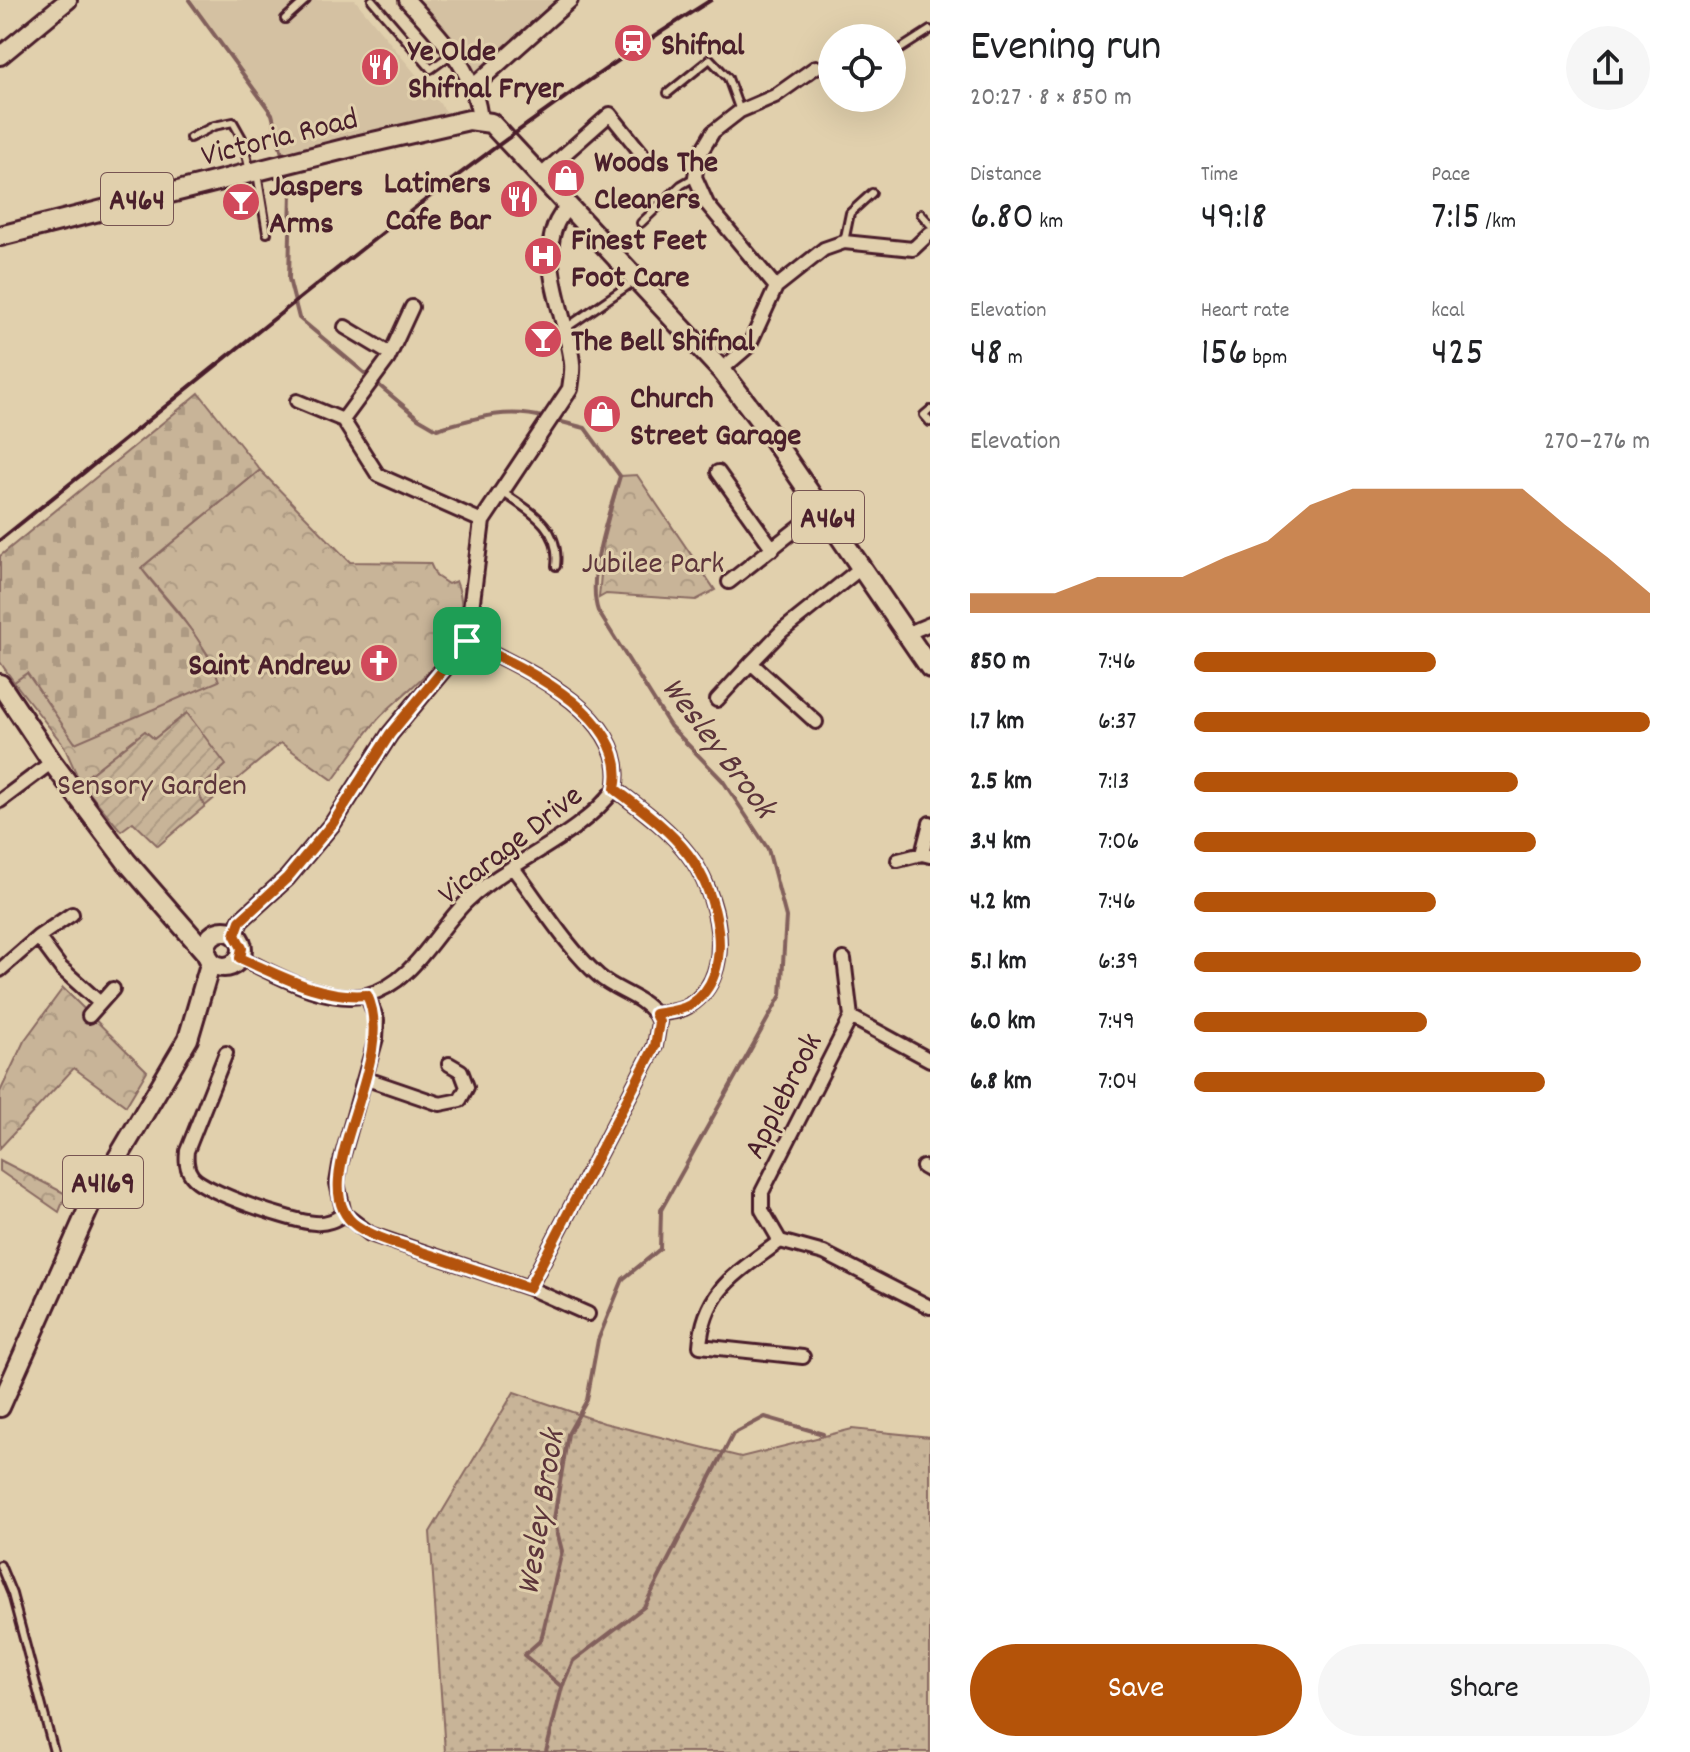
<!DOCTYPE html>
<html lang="en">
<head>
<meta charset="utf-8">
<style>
	:root { --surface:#fff; --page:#f6f6f6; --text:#202124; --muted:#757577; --accent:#b45309 }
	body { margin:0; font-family:Dekko,sans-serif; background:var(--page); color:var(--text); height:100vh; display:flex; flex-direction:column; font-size:30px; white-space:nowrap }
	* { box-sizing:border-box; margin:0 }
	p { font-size:26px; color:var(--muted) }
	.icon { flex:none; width:44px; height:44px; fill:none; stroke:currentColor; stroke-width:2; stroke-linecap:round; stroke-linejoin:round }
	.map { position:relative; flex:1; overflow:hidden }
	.panel { display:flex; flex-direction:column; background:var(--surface); width:760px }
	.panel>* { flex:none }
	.controls { position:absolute; left:818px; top:24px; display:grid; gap:16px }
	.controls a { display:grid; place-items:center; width:88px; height:88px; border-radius:50%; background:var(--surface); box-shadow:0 8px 32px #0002; font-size:40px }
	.pin { position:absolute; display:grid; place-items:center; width:68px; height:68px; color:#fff; margin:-34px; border-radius:16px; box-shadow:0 4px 12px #0006 }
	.round { display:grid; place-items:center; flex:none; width:84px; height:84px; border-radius:42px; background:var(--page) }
	.overview { display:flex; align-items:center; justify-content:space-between; height:136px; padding:0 40px }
	h1 { font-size:44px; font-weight:600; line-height:60px }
	.metrics { display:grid; grid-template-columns:repeat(3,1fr); gap:12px; height:136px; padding:8px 40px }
	.metrics div { display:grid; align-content:center }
	.metrics b { font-size:40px; font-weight:600 }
	.metrics small { font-size:22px; font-weight:400 }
	.metrics p { font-size:22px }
	.chart { height:224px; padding:16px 40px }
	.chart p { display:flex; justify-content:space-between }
	.chart svg { width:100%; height:144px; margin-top:8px; fill:var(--accent); opacity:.7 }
	.button { display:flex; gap:16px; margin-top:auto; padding:16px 40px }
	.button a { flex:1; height:92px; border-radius:48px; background:var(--accent); color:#fff; font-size:32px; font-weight:600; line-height:92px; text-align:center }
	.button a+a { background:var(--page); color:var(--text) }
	ul { padding:0 40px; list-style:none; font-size:26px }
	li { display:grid; grid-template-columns:128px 96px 1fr; align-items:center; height:60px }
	li i { height:20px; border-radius:10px; background:var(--accent) }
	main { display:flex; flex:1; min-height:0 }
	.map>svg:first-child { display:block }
</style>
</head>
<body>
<main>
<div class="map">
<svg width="930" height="1752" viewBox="0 0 930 1752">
	<defs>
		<pattern id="grass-dots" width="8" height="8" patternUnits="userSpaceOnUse" patternTransform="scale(2)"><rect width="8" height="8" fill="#c8b498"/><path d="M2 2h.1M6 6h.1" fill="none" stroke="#ad9a83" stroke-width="1.8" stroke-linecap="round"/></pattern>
		<pattern id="forest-crowns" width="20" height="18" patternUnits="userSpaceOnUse" patternTransform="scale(2)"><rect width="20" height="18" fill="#c8b498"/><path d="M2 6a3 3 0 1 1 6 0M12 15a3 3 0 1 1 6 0" fill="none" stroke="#ad9a83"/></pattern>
		<pattern id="cemetery-stones" width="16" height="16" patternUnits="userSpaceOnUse" patternTransform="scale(2)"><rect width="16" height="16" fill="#c8b498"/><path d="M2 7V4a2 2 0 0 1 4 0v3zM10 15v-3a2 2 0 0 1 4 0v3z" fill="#ad9a83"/></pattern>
		<pattern id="garden-furrows" width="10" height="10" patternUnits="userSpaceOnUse" patternTransform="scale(2)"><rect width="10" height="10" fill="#c8b498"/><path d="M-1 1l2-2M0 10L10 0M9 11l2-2" fill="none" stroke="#ad9a83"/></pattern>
	</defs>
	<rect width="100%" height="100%" fill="#e1d0ad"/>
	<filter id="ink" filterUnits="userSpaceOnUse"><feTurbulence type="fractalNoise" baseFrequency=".0125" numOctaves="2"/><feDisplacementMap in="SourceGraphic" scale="16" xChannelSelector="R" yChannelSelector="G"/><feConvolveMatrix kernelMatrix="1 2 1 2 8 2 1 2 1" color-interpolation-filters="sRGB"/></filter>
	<g filter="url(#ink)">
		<path fill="#d4c1a2" d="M192 0H355L450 116 442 124 281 151 272 114Z
			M415 0H560L479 75Z"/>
		<path fill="url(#grass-dots)" stroke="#896a62" stroke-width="2" d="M514 1392 604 1423 741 1457 852 1429 930 1437V1752H445L430 1532Z"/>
		<path fill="url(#forest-crowns)" stroke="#896a62" stroke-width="2" d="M260 470 350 562 430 563 436 576 448 584 456 581C481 642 417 679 381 716 363 735 349 759 333 780L281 743 205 806 196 791 187 713 154 739 145 731 80 782 64 746 14 682 26 673 208 655 179 613 141 568Z
			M637 475 715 590 696 600 606 594 599 598 604 538 620 476Z
			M63 988 147 1071 126 1106 74 1068 0 1148V1092L24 1041Z
			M0 1160 66 1194 59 1212 0 1171Z"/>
		<path fill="url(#cemetery-stones)" stroke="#896a62" stroke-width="2" d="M199 393 260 470 141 568C168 605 204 636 219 681L75 743 27 673 14 682 0 662V556Z"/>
		<path fill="url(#garden-furrows)" stroke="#896a62" stroke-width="2" d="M187 713 226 765 197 791 205 806 158 846 133 822 121 831 80 782 145 731 154 739Z"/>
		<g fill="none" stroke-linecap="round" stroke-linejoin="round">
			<path stroke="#82605b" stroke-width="4" d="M189 0 272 114 283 158
				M286 170 291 190 289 279 299 318 418 418 437 429C475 418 507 407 546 418
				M554 420 585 428 620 476C610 511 586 577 598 611L670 726 723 781 768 849 786 917 781 995 661 1210 660 1249 623 1279 598 1340 587 1400 568 1434 554 1519 562 1551 541 1640 524 1655 562 1687
				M546 1752 562 1687 573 1661 644 1607 733 1434 765 1417 823 1434"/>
			<defs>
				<path id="service" d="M372 0 431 69 453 53
					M285 19 306 0
					M894 53 930 30
					M668 93 710 59 728 78 740 111
					M190 138 214 126 233 122 242 138 250 171
					M257 173 267 233
					M921 214 930 224
					M641 223 681 185 695 177
					M844 242 850 213 872 193
					M566 328 636 280
					M930 410 924 415 930 422
					M502 492C530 511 561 527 556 566
					M0 1565 12 1594 54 1752"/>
				<path id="minor" d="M540 176 610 114 643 155
					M776 287 707 204 695 177 698 157 713 132 740 111 775 96 816 67
					M412 307 388 359 343 420 378 475 482 521
					M345 327 390 354
					M721 370 749 346 776 287 824 249 844 242 913 249 930 233
					M297 401 343 420
					M718 472 773 549
					M729 582 822 509
					M908 633 930 624
					M717 700 751 663
					M816 722 751 663 782 631 862 567
					M0 801 52 762
					M930 823 922 854 930 856
					M898 860 922 854
					M513 868C539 902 567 948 599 976 616 991 640 995 655 1014 667 1012 680 1012 690 1005 739 973 717 891 688 854 668 828 641 809 615 789
					M38 937 61 968 100 1003
					M240 958C277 974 325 1005 367 995 414 983 436 930 468 900 513 859 578 838 615 789 631 715 521 667 467 641
					M844 959 851 1017
					M0 970 38 937 72 914
					M89 1016 113 989
					M226 1053 187 1151C186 1160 186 1168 192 1176 204 1192 293 1222 315 1223 327 1224 335 1220 344 1214L337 1183 340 1165 376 1038 377 1020 367 995
					M367 1079 440 1104 460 1100 467 1087 461 1071 449 1064
					M923 1167 930 1171
					M344 1214 370 1234 529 1288 588 1314
					M780 1241 762 1210V1192L851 1017 930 1060
					M780 1241C738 1273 704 1289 700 1346L803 1357
					M780 1241 824 1253 930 1307
					M529 1288 655 1046 659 1022 655 1014"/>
				<path id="tertiary" d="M407 0C440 37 476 70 480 121
					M475 85 570 0
					M235 935 240 921 287 878 333 823 390 734 467 641 482 521 570 389C571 381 573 371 572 363 568 317 528 245 568 207"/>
				<path id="secondary" d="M0 56 68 0"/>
				<path id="primary" d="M0 236 360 145 469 120 491 123 721 370 764 426 930 668
					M0 684 52 762 126 861 207 954
					M206 949a18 18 0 1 1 36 0a18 18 0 1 1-36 0Z
					M0 1407 91 1203 188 1039 211 961"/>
			</defs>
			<use href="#service" stroke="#4a1f2b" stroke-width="12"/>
			<use href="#minor" stroke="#4a1f2b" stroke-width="18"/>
			<use href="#tertiary" stroke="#4a1f2b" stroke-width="20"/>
			<use href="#secondary" stroke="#4a1f2b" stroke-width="22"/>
			<use href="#primary" stroke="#4a1f2b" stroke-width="24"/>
			<use href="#service" stroke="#e1d0ad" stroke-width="6"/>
			<use href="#minor" stroke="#e1d0ad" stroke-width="12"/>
			<use href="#tertiary" stroke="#e1d0ad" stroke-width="14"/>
			<use href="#secondary" stroke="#e1d0ad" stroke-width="16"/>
			<use href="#primary" stroke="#e1d0ad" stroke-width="18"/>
			<path stroke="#4a1f2b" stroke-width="4" d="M0 540C232 355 459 158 711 0"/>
		</g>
	</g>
	<g fill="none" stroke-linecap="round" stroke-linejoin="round" filter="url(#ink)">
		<defs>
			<path id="route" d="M467 641C521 667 631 715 615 789 641 809 668 828 688 854 717 891 739 974 690 1005 680 1011 667 1012 655 1014L659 1022 655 1046 529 1288C493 1276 456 1263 419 1251 399 1244 375 1238 357 1226 299 1186 400 1064 367 995 321 999 281 976 240 958L242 948 235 935 240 921 287 878 333 823 390 734Z"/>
		</defs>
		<use href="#route" stroke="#fff" stroke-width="16"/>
		<use href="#route" stroke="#b45309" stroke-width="10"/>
	</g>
	<defs>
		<symbol id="station-disc" viewBox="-11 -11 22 22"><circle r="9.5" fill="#d1495b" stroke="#e1d0ad"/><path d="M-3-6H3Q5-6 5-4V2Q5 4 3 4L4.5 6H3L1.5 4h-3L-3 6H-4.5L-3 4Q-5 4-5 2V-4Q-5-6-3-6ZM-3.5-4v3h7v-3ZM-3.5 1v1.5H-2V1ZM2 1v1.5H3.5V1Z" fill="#fff"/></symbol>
		<symbol id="restaurant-disc" viewBox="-11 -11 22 22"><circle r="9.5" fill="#d1495b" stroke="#e1d0ad"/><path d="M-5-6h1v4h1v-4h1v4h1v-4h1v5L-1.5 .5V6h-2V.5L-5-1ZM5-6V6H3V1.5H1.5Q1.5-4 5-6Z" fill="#fff"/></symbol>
		<symbol id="shop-disc" viewBox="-11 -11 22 22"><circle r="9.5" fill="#d1495b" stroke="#e1d0ad"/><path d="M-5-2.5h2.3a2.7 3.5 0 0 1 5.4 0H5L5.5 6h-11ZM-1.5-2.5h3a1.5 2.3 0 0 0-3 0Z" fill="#fff"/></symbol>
		<symbol id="bar-disc" viewBox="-11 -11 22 22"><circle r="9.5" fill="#d1495b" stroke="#e1d0ad"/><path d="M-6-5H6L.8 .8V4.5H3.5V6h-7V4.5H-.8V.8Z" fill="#fff"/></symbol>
		<symbol id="hospital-disc" viewBox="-11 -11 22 22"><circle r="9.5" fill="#d1495b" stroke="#e1d0ad"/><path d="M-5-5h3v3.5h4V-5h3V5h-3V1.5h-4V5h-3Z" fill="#fff"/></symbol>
		<symbol id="church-disc" viewBox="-11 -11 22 22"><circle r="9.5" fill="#d1495b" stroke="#e1d0ad"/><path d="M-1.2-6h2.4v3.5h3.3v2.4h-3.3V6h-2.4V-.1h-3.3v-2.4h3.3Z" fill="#fff"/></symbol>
	</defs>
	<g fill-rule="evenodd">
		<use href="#station-disc" x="611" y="21" width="44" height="44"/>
		<use href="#restaurant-disc" x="358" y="45" width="44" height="44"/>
		<use href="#shop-disc" x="544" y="156" width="44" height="44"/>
		<use href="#restaurant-disc" x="497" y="177" width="44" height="44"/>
		<use href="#bar-disc" x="219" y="180" width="44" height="44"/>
		<use href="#hospital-disc" x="521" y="234" width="44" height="44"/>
		<use href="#bar-disc" x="521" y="317" width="44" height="44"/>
		<use href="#shop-disc" x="580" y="392" width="44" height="44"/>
		<use href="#church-disc" x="357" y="641" width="44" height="44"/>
	</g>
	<g text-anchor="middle" stroke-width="6" stroke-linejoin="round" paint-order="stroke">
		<g fill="#e1d0ad" stroke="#775452" stroke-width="2">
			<rect x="101" y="173" width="72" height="52" rx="6"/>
			<rect x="792" y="491" width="72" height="52" rx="6"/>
			<rect x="63" y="1156" width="80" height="52" rx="6"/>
		</g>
		<g font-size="30" font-weight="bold" fill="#4a1f2b">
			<text x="137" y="209">A464</text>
			<text x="828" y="527">A464</text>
			<text x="103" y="1192">A4169</text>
		</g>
		<g font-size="32" font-weight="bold" fill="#4a1f2b" stroke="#e1d0ad" text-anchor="start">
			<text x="661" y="54">Shifnal</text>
			<text x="408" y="60">Ye Olde<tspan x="408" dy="37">Shifnal Fryer</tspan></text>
			<text x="594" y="171">Woods The<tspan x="594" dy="37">Cleaners</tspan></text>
			<text x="491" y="192" text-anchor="end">Latimers<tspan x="491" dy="37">Cafe Bar</tspan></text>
			<text x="269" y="195">Jaspers<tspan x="269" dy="37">Arms</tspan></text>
			<text x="571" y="249">Finest Feet<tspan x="571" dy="37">Foot Care</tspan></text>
			<text x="571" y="350">The Bell Shifnal</text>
			<text x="630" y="407">Church<tspan x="630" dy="37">Street Garage</tspan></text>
			<text x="351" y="674" text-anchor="end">Saint Andrew</text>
		</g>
		<g font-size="32" fill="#4a1f2b" stroke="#e1d0ad">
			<text transform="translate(279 135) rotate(-14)" y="11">Victoria Road</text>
			<text transform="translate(509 843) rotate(-38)" y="11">Vicarage Drive</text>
			<text transform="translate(781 1095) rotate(-63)" y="11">Applebrook</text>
		</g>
		<g font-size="32" fill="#5d353b" stroke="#e1d0ad">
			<text x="653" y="572">Jubilee Park</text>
			<text x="152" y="794">Sensory Garden</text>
		</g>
		<g font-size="34" font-style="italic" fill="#5d353b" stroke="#e1d0ad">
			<text transform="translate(721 746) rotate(53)" y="12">Wesley Brook</text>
			<text transform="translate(538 1512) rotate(-81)" y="12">Wesley Brook</text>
		</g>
	</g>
</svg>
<div class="controls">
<a><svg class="icon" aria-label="locate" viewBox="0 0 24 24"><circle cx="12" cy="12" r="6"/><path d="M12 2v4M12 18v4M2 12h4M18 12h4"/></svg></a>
</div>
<div class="pin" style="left:467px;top:641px;background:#1e9e55"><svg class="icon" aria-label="arrive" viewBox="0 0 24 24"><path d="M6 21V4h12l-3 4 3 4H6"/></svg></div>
</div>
<section class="panel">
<div class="overview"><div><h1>Evening run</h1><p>20:27 · 8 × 850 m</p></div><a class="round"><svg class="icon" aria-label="share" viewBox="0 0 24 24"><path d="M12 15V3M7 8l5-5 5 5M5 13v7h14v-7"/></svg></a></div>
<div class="metrics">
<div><p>Distance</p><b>6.80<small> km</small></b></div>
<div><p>Time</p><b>49:18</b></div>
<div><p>Pace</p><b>7:15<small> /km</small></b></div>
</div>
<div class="metrics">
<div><p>Elevation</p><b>48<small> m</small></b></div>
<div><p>Heart rate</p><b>156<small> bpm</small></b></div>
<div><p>kcal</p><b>425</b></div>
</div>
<div class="chart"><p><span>Elevation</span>270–276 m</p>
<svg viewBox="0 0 160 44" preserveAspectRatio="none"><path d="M0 44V38L10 38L20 38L30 33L40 33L50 33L60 27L70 22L80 11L90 6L100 6L110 6L120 6L130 6L140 17L150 27L160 38V44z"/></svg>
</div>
<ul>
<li><b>850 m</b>7:46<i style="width:53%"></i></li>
<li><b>1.7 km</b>6:37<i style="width:100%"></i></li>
<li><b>2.5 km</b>7:13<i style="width:71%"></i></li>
<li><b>3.4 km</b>7:06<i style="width:75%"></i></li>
<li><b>4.2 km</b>7:46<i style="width:53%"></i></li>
<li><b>5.1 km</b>6:39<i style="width:98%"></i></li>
<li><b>6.0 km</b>7:49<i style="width:51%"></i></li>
<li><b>6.8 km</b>7:04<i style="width:77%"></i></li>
</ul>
<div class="button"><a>Save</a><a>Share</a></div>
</section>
</main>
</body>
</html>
